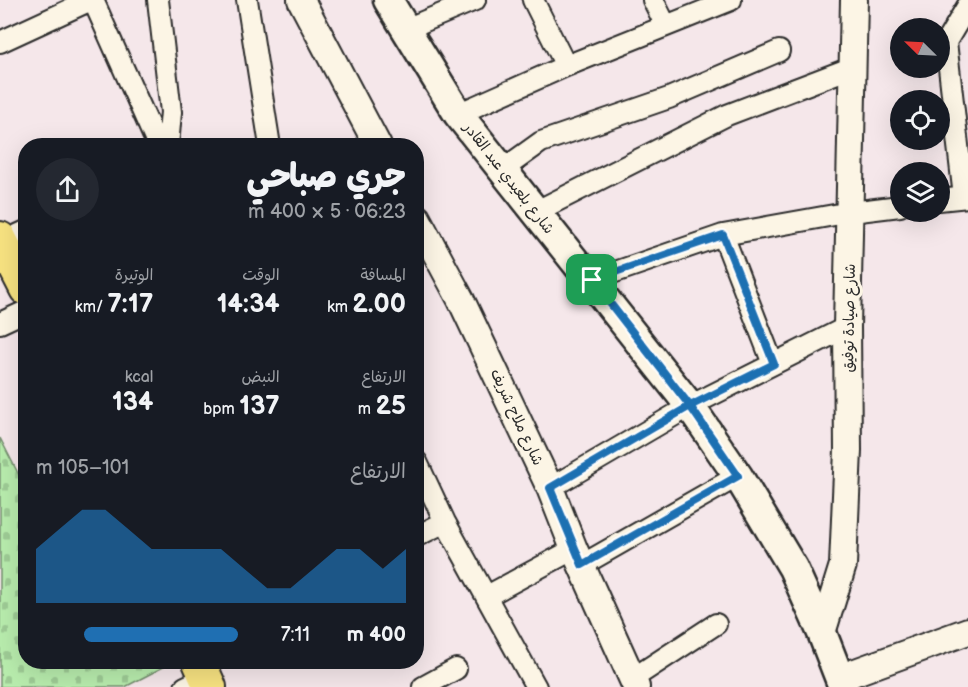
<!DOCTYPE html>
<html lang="ar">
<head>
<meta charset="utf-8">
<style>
	:root { --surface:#171b24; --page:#242831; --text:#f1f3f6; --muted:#9ea1a6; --accent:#1f6fb2 }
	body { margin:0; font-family:"Balsamiq Sans","Playpen Sans Arabic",sans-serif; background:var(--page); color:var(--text); direction:rtl; height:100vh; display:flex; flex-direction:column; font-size:22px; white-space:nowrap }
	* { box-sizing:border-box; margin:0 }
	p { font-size:20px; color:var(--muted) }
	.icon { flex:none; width:33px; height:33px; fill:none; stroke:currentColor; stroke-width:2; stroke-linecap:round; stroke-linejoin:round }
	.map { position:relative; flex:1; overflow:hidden; direction:ltr }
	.drawer { position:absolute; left:18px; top:138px; width:406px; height:531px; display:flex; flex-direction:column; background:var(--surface); border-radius:24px; box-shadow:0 6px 24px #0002; direction:rtl }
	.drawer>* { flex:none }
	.needle { width:39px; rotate:294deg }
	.tools { position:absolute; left:890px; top:18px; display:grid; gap:12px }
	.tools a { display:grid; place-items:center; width:60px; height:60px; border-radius:50%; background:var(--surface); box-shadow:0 6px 24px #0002; font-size:30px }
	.pin { position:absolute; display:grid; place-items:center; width:51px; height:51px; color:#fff; margin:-26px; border-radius:12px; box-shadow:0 3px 9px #0006 }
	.round { display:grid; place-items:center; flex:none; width:63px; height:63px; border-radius:32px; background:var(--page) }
	.head { display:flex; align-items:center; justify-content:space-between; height:102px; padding:0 18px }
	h1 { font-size:33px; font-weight:800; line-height:45px }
	.metrics { display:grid; grid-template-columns:repeat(3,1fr); gap:9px; height:102px; padding:6px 18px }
	.metrics div { display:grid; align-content:center }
	.metrics b { font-size:26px; font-weight:800 }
	.metrics small { font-size:16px; font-weight:400 }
	.metrics p { font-size:16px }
	.chart { height:168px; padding:12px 18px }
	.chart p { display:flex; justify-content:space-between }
	.chart svg { width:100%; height:108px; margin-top:6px; fill:var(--accent); opacity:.7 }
	ul { padding:0 18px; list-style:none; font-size:20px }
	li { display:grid; grid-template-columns:96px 72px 1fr; align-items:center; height:45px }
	li i { height:15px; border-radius:8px; background:var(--accent) }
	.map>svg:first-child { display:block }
</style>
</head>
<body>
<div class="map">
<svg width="968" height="687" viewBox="0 0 968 687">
	<defs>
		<pattern id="cemetery-stones" width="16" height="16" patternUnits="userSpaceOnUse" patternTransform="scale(1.5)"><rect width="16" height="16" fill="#b8ecad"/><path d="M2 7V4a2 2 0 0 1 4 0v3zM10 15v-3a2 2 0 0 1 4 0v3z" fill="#9ecb95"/></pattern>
	</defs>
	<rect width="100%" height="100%" fill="#f5e7ea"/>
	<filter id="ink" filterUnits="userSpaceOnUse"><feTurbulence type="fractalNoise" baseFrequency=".0167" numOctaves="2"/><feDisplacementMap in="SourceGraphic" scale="12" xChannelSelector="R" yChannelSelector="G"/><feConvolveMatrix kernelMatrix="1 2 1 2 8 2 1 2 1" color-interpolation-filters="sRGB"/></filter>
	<g filter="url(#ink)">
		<path fill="url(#cemetery-stones)" stroke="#728c6c" stroke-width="1.5" d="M0 438 20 477 25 474 26 662H173L125 687H0Z"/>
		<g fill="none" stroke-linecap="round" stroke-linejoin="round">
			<defs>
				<path id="minor" d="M93 0 158 146
					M158 0 171 112 168 146
					M247 0 270 146
					M533 0 566 66
					M653 0 666 26
					M406 29 475 0
					M0 42 91 0
					M458 114 566 66 731 0
					M502 170 541 142 669 98 779 51
					M964 197 946 42 968 5
					M939 200 968 197
					M535 212 727 115 853 67
					M723 235 773 364
					M2 242 26 231
					M592 280 723 235 851 212 900 206
					M0 323 26 311
					M417 462 445 522 536 687
					M550 488 690 406 847 327
					M417 536 445 522
					M582 565 738 476
					M487 596 574 549
					M632 679 716 624
					M185 687 206 677
					M423 687 456 669"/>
				<path id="tertiary" d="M301 0 378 146
					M417 218 461 300 550 488 574 549 636 687
					M822 633 843 565 848 450 847 327 854 0
					M839 678 968 631"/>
				<path id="secondary" d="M388 0 458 114 690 406 738 476 793 568 822 633 843 687"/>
				<path id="primary" d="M0 238 26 289
					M199 662 210 687"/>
			</defs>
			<use href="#minor" stroke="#2b2b2b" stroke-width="24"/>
			<use href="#tertiary" stroke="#2b2b2b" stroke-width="30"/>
			<use href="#secondary" stroke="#2b2b2b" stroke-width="33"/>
			<use href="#primary" stroke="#2b2b2b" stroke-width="36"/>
			<use href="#minor" stroke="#fcf5e5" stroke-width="20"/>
			<use href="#tertiary" stroke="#fcf5e5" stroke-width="26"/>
			<use href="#secondary" stroke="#fcf5e5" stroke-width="28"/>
			<use href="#primary" stroke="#f7e281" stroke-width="32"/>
		</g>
	</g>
	<g fill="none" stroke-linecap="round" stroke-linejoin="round" filter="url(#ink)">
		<defs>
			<path id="route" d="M592 280 690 406 550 488 582 565 738 476 690 406 774 364 723 235 592 280"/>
		</defs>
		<use href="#route" stroke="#fff" stroke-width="12"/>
		<use href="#route" stroke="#1f6fb2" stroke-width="8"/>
	</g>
	<g text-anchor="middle" stroke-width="6" stroke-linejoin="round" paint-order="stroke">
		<g font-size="15" fill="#2b2b2b" stroke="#fcf5e5">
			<text transform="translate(509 178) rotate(52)" y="5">شارع بلعيدي عبد القادر</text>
			<text transform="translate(849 318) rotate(-89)" y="5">شارع صيادة توفيق</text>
			<text transform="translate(517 417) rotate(65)" y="5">شارع ملاح شريف</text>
		</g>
	</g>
</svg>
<div class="tools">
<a><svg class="needle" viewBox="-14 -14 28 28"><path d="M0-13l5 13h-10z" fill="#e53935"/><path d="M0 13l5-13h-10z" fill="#9ea1a6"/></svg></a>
<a><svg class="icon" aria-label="locate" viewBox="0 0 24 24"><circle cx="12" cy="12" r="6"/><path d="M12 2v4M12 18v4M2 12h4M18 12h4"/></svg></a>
<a><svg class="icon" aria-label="layers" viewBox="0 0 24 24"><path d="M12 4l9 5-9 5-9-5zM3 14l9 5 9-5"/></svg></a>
</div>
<div class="pin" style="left:592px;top:280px;background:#1e9e55"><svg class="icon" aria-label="arrive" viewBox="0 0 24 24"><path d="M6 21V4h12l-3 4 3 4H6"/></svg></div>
<section class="drawer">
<div class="head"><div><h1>جري صباحي</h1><p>06:23 · 5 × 400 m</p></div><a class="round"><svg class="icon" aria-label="share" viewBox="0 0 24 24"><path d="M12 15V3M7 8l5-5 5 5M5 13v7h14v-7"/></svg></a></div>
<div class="metrics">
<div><p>المسافة</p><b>2.00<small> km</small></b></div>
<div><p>الوقت</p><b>14:34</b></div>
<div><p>الوتيرة</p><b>7:17<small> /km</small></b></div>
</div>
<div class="metrics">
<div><p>الارتفاع</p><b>25<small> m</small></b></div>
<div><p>النبض</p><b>137<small> bpm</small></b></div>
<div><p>kcal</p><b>134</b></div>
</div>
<div class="chart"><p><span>الارتفاع</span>101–105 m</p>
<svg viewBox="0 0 160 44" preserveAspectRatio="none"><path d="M0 44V22L10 14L20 6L30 6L40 14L50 22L60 22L70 22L80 22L90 30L100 38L110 38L120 30L130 22L140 22L150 30L160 22V44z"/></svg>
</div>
<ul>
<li><b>400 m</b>7:11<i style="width:76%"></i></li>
</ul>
</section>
</div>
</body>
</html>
